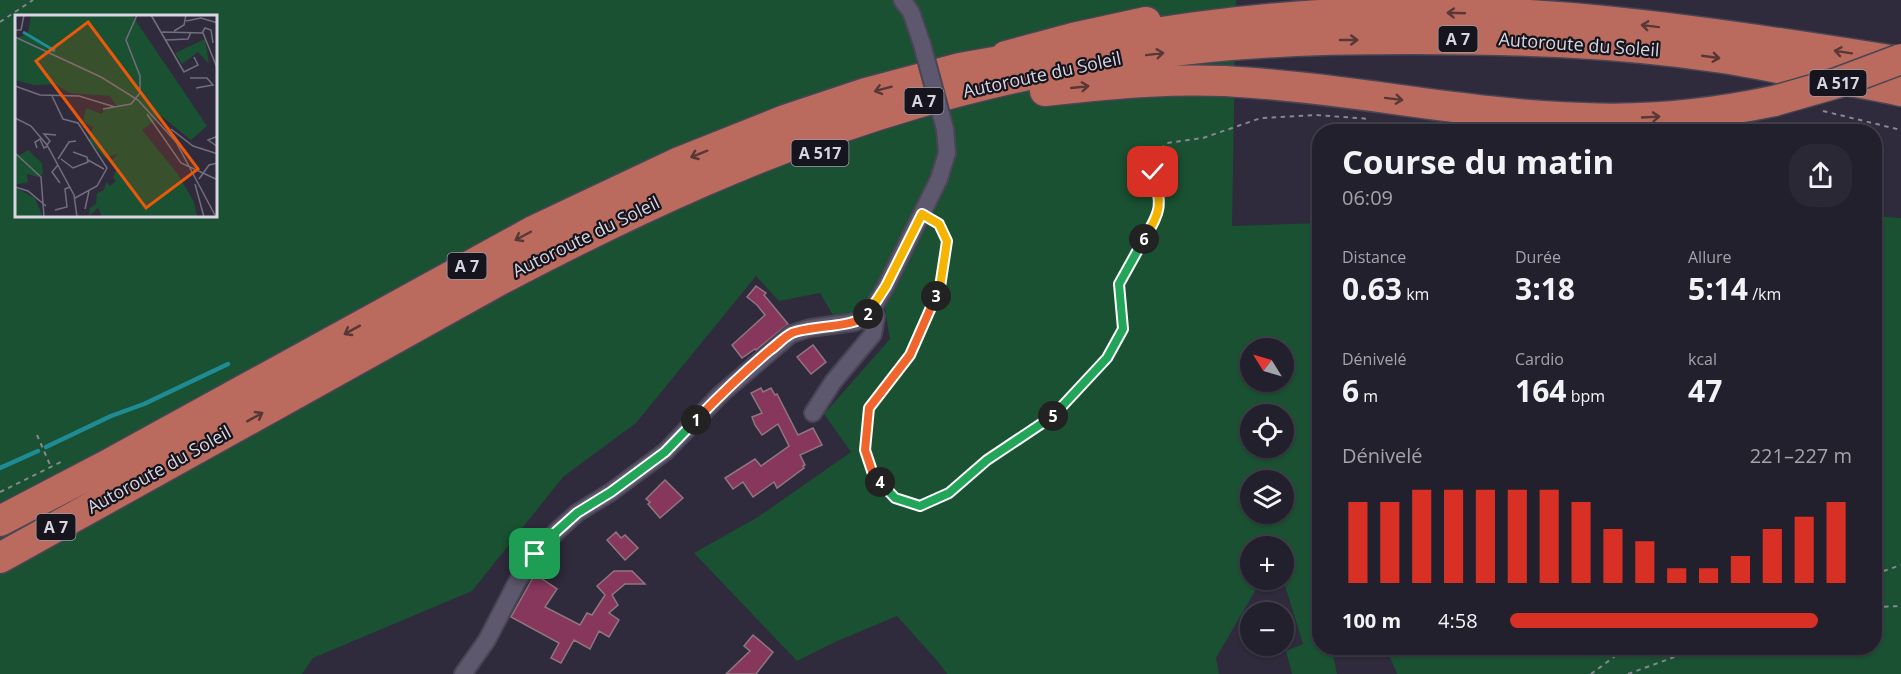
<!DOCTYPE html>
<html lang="fr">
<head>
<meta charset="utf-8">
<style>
	:root { --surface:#23202d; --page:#2b2835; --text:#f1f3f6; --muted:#a3a3aa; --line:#403e49; --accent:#d93025 }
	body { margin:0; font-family:"Open Sans",sans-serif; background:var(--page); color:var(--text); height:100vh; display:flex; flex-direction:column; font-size:22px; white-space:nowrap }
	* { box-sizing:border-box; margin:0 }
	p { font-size:20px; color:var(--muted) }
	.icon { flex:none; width:33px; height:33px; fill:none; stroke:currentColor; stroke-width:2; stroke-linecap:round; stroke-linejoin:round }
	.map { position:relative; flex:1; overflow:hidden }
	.side { position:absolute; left:1312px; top:124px; width:570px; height:531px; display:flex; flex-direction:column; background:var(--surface); border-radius:24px; box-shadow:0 2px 4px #0004,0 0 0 2px var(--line) }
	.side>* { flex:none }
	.needle { width:39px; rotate:307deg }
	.fabs { position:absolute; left:1240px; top:338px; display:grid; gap:12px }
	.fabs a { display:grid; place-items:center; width:54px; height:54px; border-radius:50%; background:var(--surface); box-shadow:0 2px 4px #0004,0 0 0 2px var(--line); font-size:30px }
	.pin { position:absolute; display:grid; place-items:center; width:51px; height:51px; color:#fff; margin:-26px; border-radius:12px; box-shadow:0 3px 9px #0006 }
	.km { position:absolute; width:30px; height:30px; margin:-15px; border-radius:50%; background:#222; color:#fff; font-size:16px; line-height:30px; text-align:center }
	.round { display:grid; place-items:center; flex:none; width:63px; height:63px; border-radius:24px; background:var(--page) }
	.summary { display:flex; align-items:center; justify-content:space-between; height:102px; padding:0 30px }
	h1 { font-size:33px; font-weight:700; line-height:45px }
	.metrics { display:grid; grid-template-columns:repeat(3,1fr); gap:9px; height:102px; padding:6px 30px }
	.metrics div { display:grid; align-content:center }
	.metrics b { font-size:30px; font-weight:700 }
	.metrics small { font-size:16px; font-weight:400 }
	.metrics p { font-size:16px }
	.chart { height:168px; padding:12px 30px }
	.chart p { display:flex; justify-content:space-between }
	.chart svg { width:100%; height:108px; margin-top:6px; stroke:var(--accent); stroke-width:6 }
	ul { padding:0 30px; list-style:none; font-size:20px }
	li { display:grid; grid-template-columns:96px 72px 1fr; align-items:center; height:45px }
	li i { height:15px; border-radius:8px; background:var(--accent) }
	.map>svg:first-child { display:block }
</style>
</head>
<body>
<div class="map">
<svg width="1901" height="674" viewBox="0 0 1901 674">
	<rect width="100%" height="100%" fill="#2f2a3c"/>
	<path fill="#195132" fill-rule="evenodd" d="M0 0H1236L1232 226 1320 223V648H1875V216L1901 218V674H1397L1389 655 1333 654 1337 674H1292L1286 651 1303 644 1283 579 1284 546H1251V579H1262L1216 658 1219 674H947L939 663 897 616 835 642 797 661 694 553 758 517 851 452 824 414 890 339 881 286 849 315H833L820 293 779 301 756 276 636 423 563 477 472 591 313 658 302 674H0ZM16 16H216V216H16ZM1251 348H1284V381H1251ZM1251 414H1284V447H1251ZM1251 480H1284V513H1251Z"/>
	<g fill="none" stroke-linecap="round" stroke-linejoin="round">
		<path stroke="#1f8b94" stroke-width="4.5" d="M46 447 111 416 144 404 228 364
			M0 468 38 451"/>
	</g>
	<path fill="#86375b" stroke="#907680" stroke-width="1.5" d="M756 286 766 293 764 295 788 324 756 350 755 349 742 358 732 345 765 315 757 305 747 297Z
		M813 345 826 362 811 374 797 357Z
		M761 388 763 392 771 388 775 395 777 394 798 435 813 428 822 445 800 455 805 465 803 466 804 468 777 488 774 482 753 497 743 482 733 489 725 478 755 459 761 466 789 446 778 424 762 435 755 425 752 417 762 413 751 393Z
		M665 480 683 498 660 518 648 504 650 502 646 499Z
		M616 532 621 538 625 535 638 548 625 560 607 540Z
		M614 571H632L645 584H625L612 595 618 605 609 613 619 620 609 637 599 631 590 649 574 640 561 663 551 658 559 643 511 617 535 574 557 589 545 607 580 625 587 613 592 615 605 595 597 586Z
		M753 635 773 652 756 674H726L750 651 744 646Z"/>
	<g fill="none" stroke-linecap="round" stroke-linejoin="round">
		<defs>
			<path id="minor" d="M902 0 911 12 922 44
				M813 413 833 382 873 334 876 317 873 308
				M463 674 487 640 517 582 535 554 557 531 577 513 611 492 665 452 721 394 791 334 810 328 855 322 865 318 873 308 886 286 939 179 947 153 945 129"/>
			<path id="motorway" d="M1126 38C1283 10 1446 5 1604 21 1704 31 1802 46 1901 62
				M1006 56 1073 38 1146 22
				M1045 91C1117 83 1182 77 1254 83 1364 91 1473 115 1584 118 1648 121 1712 114 1774 101
				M0 521 107 465 535 230 677 163 785 120 866 93 960 68 1028 56
				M0 558 500 280C633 210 770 146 914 104 1046 65 1186 44 1323 40 1352 39 1381 39 1410 39 1512 39 1614 42 1715 57 1746 61 1777 68 1808 74 1839 79 1870 84 1901 91"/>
		</defs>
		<use href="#minor" stroke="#494554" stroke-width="20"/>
		<use href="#motorway" stroke="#494554" stroke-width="33"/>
		<path stroke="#898593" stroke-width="2" stroke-dasharray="4.5 4.5" stroke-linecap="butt" d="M0 22 33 0
			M1823 111 1901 130
			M1768 132 1777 124
			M934 221 939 224 947 241 940 287 910 355 869 408 865 450 873 474 895 498 919 506 949 493 987 460 1049 420 1108 358 1123 329 1119 284 1157 217 1160 198 1149 160 1167 143 1203 138 1261 118 1316 115 1370 119
			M37 435 51 467
			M0 492 61 462
			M1875 574 1901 565
			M1875 607 1901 606
			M1591 674 1626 648
			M1628 674 1699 648"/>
		<use href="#minor" stroke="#5d586d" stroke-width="16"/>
		<use href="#motorway" stroke="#ba6b5e" stroke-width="30"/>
		<defs>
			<path id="minor-bridge" d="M922 44 945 129"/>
			<path id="motorway-bridge" d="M1774 101 1837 83 1901 59"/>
		</defs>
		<use href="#minor-bridge" stroke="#494554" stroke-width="20" stroke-linecap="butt"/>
		<use href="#motorway-bridge" stroke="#494554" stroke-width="33" stroke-linecap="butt"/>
		<use href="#minor-bridge" stroke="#5d586d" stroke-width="16"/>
		<use href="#motorway-bridge" stroke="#ba6b5e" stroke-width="30"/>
	</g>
	<defs><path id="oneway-shaft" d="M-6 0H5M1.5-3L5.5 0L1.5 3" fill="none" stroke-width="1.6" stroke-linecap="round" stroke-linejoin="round" transform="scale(1.5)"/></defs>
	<g stroke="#583736">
		<use href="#oneway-shaft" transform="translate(1456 13) rotate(-178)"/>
		<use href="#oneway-shaft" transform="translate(1650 26) rotate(-173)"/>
		<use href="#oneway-shaft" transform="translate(1349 40)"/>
		<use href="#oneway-shaft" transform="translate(1843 52) rotate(-171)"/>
		<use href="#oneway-shaft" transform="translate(1155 54) rotate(-7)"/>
		<use href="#oneway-shaft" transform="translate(1711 57) rotate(8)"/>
		<use href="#oneway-shaft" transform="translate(1080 87) rotate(-6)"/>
		<use href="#oneway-shaft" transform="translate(883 89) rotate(165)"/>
		<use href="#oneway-shaft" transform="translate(1394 99) rotate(7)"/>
		<use href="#oneway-shaft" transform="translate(1651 117) rotate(-3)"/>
		<use href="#oneway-shaft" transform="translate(699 154) rotate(158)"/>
		<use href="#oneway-shaft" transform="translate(523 236) rotate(152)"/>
		<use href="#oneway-shaft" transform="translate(352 330) rotate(151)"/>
		<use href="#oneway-shaft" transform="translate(255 417) rotate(-29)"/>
	</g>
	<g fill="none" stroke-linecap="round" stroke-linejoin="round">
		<defs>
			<path id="split-1" d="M535 554 557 531 577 513 611 492 665 452 696 420"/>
			<path id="split-2" d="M696 420C719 396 744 372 770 350 777 345 784 337 792 333 812 325 856 328 868 314"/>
			<path id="split-3" d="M868 314 886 286 922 214 939 224 947 241 940 287 936 296"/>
			<path id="split-4" d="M880 482 873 474 865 450 869 408 910 355 936 296"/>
			<path id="split-5" d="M880 482 895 498 920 506 949 493 987 460 1053 416"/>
			<path id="split-6" d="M1053 416 1107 358 1123 329 1119 284 1144 239"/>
			<path id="split-7" d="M1144 239C1162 209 1162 206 1153 172"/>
		</defs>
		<use href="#split-1" stroke="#fff" stroke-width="12"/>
		<use href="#split-2" stroke="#fff" stroke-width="12"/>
		<use href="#split-3" stroke="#fff" stroke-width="12"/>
		<use href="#split-4" stroke="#fff" stroke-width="12"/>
		<use href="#split-5" stroke="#fff" stroke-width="12"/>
		<use href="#split-6" stroke="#fff" stroke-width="12"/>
		<use href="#split-7" stroke="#fff" stroke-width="12"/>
		<use href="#split-1" stroke="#22a559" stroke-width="8"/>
		<use href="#split-2" stroke="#f0652b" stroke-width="8"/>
		<use href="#split-3" stroke="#f5b400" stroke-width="8"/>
		<use href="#split-4" stroke="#f0652b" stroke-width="8"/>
		<use href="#split-5" stroke="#22a559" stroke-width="8"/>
		<use href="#split-6" stroke="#22a559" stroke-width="8"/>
		<use href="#split-7" stroke="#f5b400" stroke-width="8"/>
	</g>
	<g text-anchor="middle" stroke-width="4.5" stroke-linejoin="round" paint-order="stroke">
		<g fill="#16141c" stroke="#9e9ba6" stroke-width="1.5">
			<rect x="1438.5" y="26" width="39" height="26" rx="4.5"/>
			<rect x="1809.5" y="70" width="57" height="26" rx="4.5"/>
			<rect x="904.5" y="88" width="39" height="26" rx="4.5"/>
			<rect x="791.5" y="140" width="57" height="26" rx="4.5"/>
			<rect x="447.5" y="253" width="39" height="26" rx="4.5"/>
			<rect x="36.5" y="514" width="39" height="26" rx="4.5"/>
		</g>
		<g font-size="16" font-weight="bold" fill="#d8d5e1">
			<text x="1458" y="45">A 7</text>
			<text x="1838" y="89">A 517</text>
			<text x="924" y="107">A 7</text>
			<text x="820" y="159">A 517</text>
			<text x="467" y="272">A 7</text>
			<text x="56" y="533">A 7</text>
		</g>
		<g font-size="18" fill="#d8d5e1" stroke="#16141c">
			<text transform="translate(1579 45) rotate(4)" y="6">Autoroute du Soleil</text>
			<text transform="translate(1042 75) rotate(-12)" y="6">Autoroute du Soleil</text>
			<text transform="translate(586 237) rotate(-26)" y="6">Autoroute du Soleil</text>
			<text transform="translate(159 470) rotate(-29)" y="6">Autoroute du Soleil</text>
		</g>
	</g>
	<g transform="translate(15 15)">
		<rect width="202" height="202" fill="#2f2a3c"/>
		<path d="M16 0H117L192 111 176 125 146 101 127 115 162 158 179 187 182 202H87L83 193 74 201 75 193 81 189 82 178 89 175 91 167 95 171 101 166 98 162 103 152 95 147 103 139 90 143 74 125 78 112 68 107 71 93 87 99 89 95 102 92 95 81 55 78 40 69 19 70 0 65V24L13 18ZM190 24 194 49 183 37 167 49 160 38ZM13 135 27 148 28 159 23 162 12 159 13 167 0 170V139L3 141ZM1 173 20 183 28 202H0Z" fill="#195132"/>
		<path fill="none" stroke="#1f8b94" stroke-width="3" d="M8 17 40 36"/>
		<path fill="none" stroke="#736e7e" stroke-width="1.5" d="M136 0 169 57 183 50 179 42M171 6 186 3 203 8M0 15H6L9 0M159 16 169 10 171 0M147 17 188 18 203 55M187 18 190 13 196 15 198 28M0 22 86 62 123 85 161 127 201 202M151 25 173 24 176 17M175 63H192L198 70 181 73M0 71 25 80 64 81 100 92M37 81 48 104 63 108 92 153 82 171 60 183M88 94 116 89 125 78V61L111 25 122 0M132 99 166 148 203 165M0 103 16 111 32 130 59 180 62 202M156 114 178 131 203 139M203 121 193 125 203 132M32 130 35 126 29 119 41 120M22 133 20 127 25 124 29 133 33 131M0 138 26 162 29 202M43 144 54 127 61 126M46 144 58 153 73 147 72 142 58 137M73 145 89 154M43 150 37 157 45 168M184 164 194 150 203 148M180 169 189 202M0 172 13 176 31 191M70 194 74 176M40 195 52 192 50 174 55 172"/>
		<path fill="#e8590c" fill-opacity="0.15" stroke="#e8590c" stroke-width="3" d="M73 7 183 154 131 193 21 46Z"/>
		<rect width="202" height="202" fill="none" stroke="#d8d5e1" stroke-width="3"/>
	</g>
</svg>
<div class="fabs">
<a><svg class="needle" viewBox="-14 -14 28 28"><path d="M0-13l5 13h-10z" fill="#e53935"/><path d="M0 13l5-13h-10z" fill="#a3a3aa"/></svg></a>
<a><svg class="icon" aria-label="locate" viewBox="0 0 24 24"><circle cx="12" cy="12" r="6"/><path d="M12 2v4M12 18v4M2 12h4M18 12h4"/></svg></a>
<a><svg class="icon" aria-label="layers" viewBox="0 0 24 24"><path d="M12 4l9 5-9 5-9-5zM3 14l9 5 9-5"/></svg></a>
<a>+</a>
<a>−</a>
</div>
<div class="pin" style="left:535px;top:554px;background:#1e9e55"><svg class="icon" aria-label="arrive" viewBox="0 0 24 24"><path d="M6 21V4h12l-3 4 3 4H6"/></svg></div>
<div class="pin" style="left:1153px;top:172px;background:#d93025"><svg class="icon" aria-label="check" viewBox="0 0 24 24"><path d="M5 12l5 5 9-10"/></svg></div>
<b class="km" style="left:696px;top:420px">1</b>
<b class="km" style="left:868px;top:314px">2</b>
<b class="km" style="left:936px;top:296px">3</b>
<b class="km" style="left:880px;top:482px">4</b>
<b class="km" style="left:1053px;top:416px">5</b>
<b class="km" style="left:1144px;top:239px">6</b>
<section class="side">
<div class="summary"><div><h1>Course du matin</h1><p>06:09</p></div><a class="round"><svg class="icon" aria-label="share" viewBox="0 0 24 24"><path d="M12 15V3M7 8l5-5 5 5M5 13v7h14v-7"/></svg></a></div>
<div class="metrics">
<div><p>Distance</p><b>0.63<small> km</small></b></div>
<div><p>Durée</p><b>3:18</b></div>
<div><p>Allure</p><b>5:14<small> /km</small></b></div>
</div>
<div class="metrics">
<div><p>Dénivelé</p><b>6<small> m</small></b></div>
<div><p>Cardio</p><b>164<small> bpm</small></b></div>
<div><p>kcal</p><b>47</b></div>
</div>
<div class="chart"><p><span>Dénivelé</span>221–227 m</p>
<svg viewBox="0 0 160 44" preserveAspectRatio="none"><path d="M5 44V11M15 44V11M25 44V6M35 44V6M45 44V6M55 44V6M65 44V6M75 44V11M85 44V22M95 44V27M105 44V38M115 44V38M125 44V33M135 44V22M145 44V17M155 44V11"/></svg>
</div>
<ul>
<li><b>100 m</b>4:58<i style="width:90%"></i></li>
</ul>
</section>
</div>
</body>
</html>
